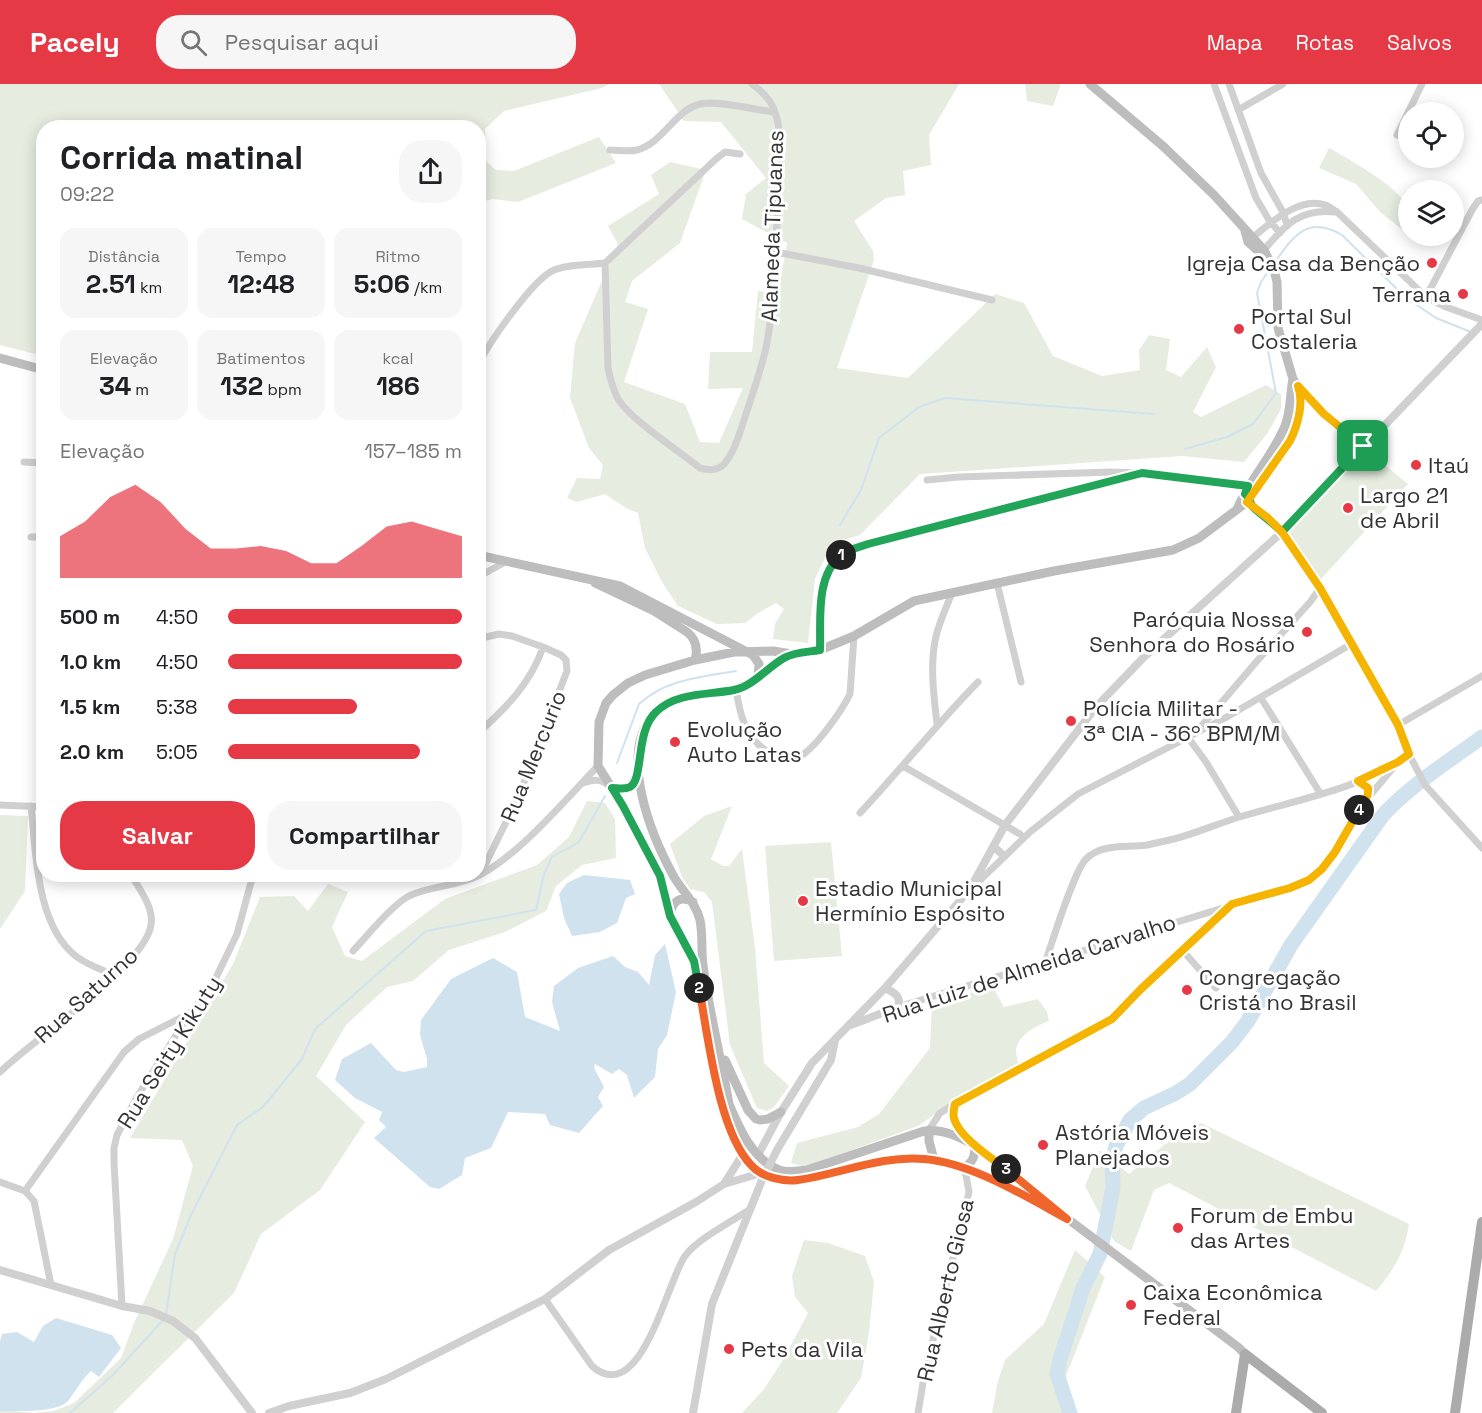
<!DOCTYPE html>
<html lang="pt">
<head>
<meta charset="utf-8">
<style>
	:root { --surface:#fff; --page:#f6f6f6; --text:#202124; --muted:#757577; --accent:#e63946 }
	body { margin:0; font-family:"Space Grotesk",sans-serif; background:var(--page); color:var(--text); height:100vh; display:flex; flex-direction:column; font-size:22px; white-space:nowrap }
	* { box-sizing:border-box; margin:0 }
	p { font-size:20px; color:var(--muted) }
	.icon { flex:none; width:33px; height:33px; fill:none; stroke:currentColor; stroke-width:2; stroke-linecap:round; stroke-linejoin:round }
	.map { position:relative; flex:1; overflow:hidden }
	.details { position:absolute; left:36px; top:36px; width:450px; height:762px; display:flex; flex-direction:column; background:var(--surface); border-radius:24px; box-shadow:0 3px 15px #0003 }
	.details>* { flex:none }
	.fabs { position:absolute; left:1398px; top:18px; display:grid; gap:12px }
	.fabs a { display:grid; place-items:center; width:66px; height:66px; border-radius:50%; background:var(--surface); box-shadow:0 3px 15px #0003; font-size:30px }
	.pin { position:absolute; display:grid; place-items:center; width:51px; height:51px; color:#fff; margin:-26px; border-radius:12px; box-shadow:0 3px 9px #0006 }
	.km { position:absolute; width:30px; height:30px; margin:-15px; border-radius:50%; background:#222; color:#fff; font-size:16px; line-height:30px; text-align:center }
	.round { display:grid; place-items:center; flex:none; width:63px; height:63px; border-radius:24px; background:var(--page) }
	.summary { display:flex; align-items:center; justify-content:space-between; height:102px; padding:0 24px }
	h1 { font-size:33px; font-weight:700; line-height:45px }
	.figures { display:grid; grid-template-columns:repeat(3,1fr); gap:9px; height:102px; padding:6px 24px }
	.figures div { display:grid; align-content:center; border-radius:15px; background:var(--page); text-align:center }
	.figures b { font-size:26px; font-weight:700 }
	.figures small { font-size:16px; font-weight:400 }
	.figures p { font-size:16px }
	.chart { height:168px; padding:12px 24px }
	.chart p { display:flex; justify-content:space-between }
	.chart svg { width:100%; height:108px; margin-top:6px; fill:var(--accent); opacity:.7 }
	.button { display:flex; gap:12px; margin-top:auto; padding:12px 24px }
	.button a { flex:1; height:69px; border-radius:24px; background:var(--accent); color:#fff; font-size:24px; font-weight:700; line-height:69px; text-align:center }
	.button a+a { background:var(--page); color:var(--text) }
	ul { padding:0 24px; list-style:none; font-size:20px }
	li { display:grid; grid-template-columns:96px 72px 1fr; align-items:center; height:45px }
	li i { height:15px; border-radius:8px; background:var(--accent) }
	header { display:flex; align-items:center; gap:36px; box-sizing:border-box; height:84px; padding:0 30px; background:var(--accent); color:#fff }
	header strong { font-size:28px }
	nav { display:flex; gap:33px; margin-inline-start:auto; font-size:21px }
	.search { width:420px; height:54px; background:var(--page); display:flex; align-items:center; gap:15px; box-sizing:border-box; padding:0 21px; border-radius:24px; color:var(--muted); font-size:22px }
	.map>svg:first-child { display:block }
</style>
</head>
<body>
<header>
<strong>Pacely</strong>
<div class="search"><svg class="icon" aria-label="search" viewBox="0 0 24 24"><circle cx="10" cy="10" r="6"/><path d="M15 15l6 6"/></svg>Pesquisar aqui</div>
<nav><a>Mapa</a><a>Rotas</a><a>Salvos</a></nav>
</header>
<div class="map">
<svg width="1482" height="1329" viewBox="0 0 1482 1329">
	<rect width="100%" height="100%" fill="#fff"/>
	<path fill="#e6ecdf" d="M0 0H609L602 4 504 27 485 45 486 77 496 86 514 87 599 53 616 79 518 118 492 115 479 119 478 44H44L43 272 0 261Z
		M659 0H959L929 51 931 81 903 87 905 111 886 114 854 137 873 167 874 176 837 284 908 294 995 210 1024 219 1053 272 1102 292 1140 286 1139 266 1149 251 1170 255 1166 286 1181 293 1207 263 1216 283 1193 328 1201 333 1266 301 1281 310V325L1267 350 1244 378 1182 372 920 390 860 451 832 459 815 495 808 559 773 555 775 540 784 525 776 519 758 529 745 539 717 540 678 522 662 498 645 464 638 429 626 424 605 410 577 418 567 414 577 394 600 395 603 381 589 364 570 314 575 259 618 160 608 142 659 110 651 91 670 78 706 86 680 159 632 197 625 218 648 225 624 298 685 320 700 358 719 359 743 304 708 305 710 268H752L758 207 778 210 787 159 742 135 746 110 766 94 721 38 684 37Z
		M1025 0H1061L1053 22 1027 17Z
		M1329 64C1347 74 1399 103 1406 121 1410 130 1409 140 1408 150L1380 128 1356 100 1319 84Z
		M1363 367 1386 382 1408 400 1321 495 1288 448Z
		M587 717 605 719 615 735 616 774 582 781 556 802 546 827 505 848 449 866 413 897 387 903 346 941 316 992 365 1038 320 1106 261 1150 234 1209 113 1329H0V1326L34 1329 54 1327 74 1319 121 1274 134 1239 173 1155 193 1082 182 1056 130 1054 233 880 260 813 294 812 308 827 328 800 348 808 332 843 345 872 362 877 445 815 537 781 569 753Z
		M732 722 711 775 723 782H729L742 765 755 864 764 979 789 1002 774 1023 767 1027 757 1024 730 961 712 818 704 808 690 805 682 793 670 760 704 732Z
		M0 731 28 732 25 807 0 845Z
		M831 758 842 872 774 877 765 762Z
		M993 903 1004 923 1038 915 1047 928 1049 937C1036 942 1018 951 1016 966 1016 971 1018 977 1019 982L963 1011 918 1042 805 1083 791 1079 797 1059 858 1043 879 1030 930 964 932 919Z
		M1201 1039 1409 1140C1405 1167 1394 1186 1376 1207L1169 1099 1154 1106 1131 1167 1114 1157 1085 1102 1100 1066 1129 1090 1164 1061Z
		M804 1156 828 1159 865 1172 874 1198 869 1248 861 1294 837 1329H742L764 1305 783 1276 808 1229 795 1213 792 1192Z
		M1075 1166 1105 1193 1064 1297 1066 1329H992L998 1297 1005 1276 1044 1240Z"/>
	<path fill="#cfe2ee" d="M584 791 630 796 635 810 626 814 617 839 600 848 572 852 564 834 559 810 567 799Z
		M665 860 676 908 667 951 658 965 655 993 634 1014 627 991 619 985 612 990 595 980 594 984 604 1003 598 1013 603 1022 579 1049 550 1041 545 1030 508 1028 491 1064 465 1074 462 1091 439 1105 430 1103 374 1054 386 1043 379 1036 382 1028 355 1014 335 996 342 975 371 959 396 986 404 988 427 983V975L420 951 421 936 451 895 493 874 517 888 525 933 560 947 552 918 554 902 578 884 613 872 625 883 638 888 649 901 655 871Z
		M56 1234 112 1251 121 1264 99 1293 91 1287C81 1296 76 1307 68 1317 57 1329 17 1327 0 1327V1257L2 1250 17 1248 34 1258 43 1242Z"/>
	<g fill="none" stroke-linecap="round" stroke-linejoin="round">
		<path stroke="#cfe2ee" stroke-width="2" d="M1275 178C1294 151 1308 131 1342 151L1405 213 1436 234 1471 248
			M1185 365 1227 353 1253 340 1276 309 1257 209 1261 198 1270 185
			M840 441 861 406 879 354 919 323 945 314 1154 330
			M617 679 639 620C666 595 702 593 736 587
			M166 1231 175 1170 191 1131 237 1041 263 1023 302 975 315 945 426 847 536 826 544 790 552 773 579 758 605 712
			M70 1329 113 1291 163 1236"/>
		<path stroke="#cfe2ee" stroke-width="15" d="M1070 1329 1057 1290 1060 1275 1083 1204 1100 1170 1113 1104 1112 1079 1116 1062 1130 1036 1144 1024 1176 1009 1190 1000 1232 958 1248 937 1291 861 1383 731C1412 700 1448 678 1482 653"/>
		<path stroke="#d0d0d0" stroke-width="7" d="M1214 0 1256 114 1269 136 1280 149
			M1229 0 1261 89 1284 130 1287 142
			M1238 26 1283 0
			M1397 51 1422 0
			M610 66C618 66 629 68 637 66 663 59 675 26 700 20 717 16 756 26 774 28
			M1251 155C1269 140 1299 112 1325 121 1329 122 1333 126 1337 128L1426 213 1446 223 1482 236
			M776 168 859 184 992 216
			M1262 168C1284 143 1298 124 1335 128
			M605 179 716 75 725 68 740 70
			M1426 213 1472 126 1478 117 1482 116
			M478 282C487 261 533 195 554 186 569 180 589 181 605 179L608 284C610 294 613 305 618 315 631 336 679 367 700 384 709 386 715 387 722 382 734 371 740 348 745 333 753 308 762 284 767 259 776 208 776 156 778 104 779 79 784 47 773 23 769 14 760 6 752 0
			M1299 303 1324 330 1363 362
			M24 378 44 379
			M927 396 959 393 1111 388 1142 389 1251 403
			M1244 416 1268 434 1287 455 1320 504 1353 559 1398 641 1409 670 1425 701 1482 764
			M31 453H44
			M478 493 507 477
			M997 499 1021 598
			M478 555 499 550 512 552 543 563 561 571 566 576 567 587 518 714 480 791
			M820 566C822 529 814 487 850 466L966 433 1142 389
			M736 606C740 631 746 656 770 669 778 674 787 677 796 674 813 669 842 626 850 610L854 552
			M1261 614 1320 709
			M937 640C934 613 930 584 935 557 938 540 946 524 952 509
			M1398 641 1482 592
			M1198 646 1257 577 1311 517 1320 504
			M478 649C506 624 531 599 543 563
			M1187 652 1206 678 1239 733
			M903 682 1020 750
			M583 699C593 696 600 694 609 702
			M0 721 44 723
			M31 722C36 769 36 842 77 873 88 881 102 886 114 891
			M860 729C900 686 937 640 978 598
			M252 790H275
			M974 802 1030 748 1078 710 1225 634 1353 559
			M353 867C367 852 392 821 409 812 431 801 457 803 480 791 521 769 565 716 598 682
			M1183 867 1216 904
			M1046 876C1053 856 1074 787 1086 775 1102 759 1126 764 1147 761 1156 759 1165 757 1174 755 1197 749 1219 739 1243 732 1296 716 1365 704 1409 670
			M898 923 1289 804 1309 796 1322 785 1335 768 1367 715 1398 678
			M0 988C32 956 145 882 151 841 154 823 139 805 131 790
			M955 1020C953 1038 960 1046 973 1058
			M929 1046 940 1029 955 1020 1112 935 1141 905 1230 822
			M0 1098 25 1107 34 1117 51 1201
			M25 1107 124 968 139 955 190 929
			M545 1215 592 1282C641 1325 667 1197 685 1172 696 1156 732 1137 749 1126
			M122 1222 114 1079V1064L117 1051 137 1013 190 929 211 904 237 850 253 791
			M918 1329 924 1293 969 1108 966 1091 962 1084"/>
		<path stroke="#d0d0d0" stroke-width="8" d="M994 763 1003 771H1005
			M851 941 898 923C902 912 893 908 885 904
			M777 1066 831 976 835 956
			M758 1071 781 1028 812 979 885 904 970 805 1005 741 1096 623 1144 573 1282 448 1482 240
			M724 1100 743 1070
			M0 1186 122 1222 150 1227 173 1237 195 1254 252 1329
			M269 1329 289 1322 350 1309 386 1295 545 1215 609 1166 696 1118 724 1100 761 1089
			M693 1329 712 1220 762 1096"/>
		<path stroke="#bdbdbd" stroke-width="9" d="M1245 147 1248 158 1267 175
			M0 274 44 286
			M1238 423C1251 394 1273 371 1285 342 1291 327 1290 310 1293 295
			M478 471 620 502 753 571 759 580 758 593
			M595 499 654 527 687 548C696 555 698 565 695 576
			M792 570C772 579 758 596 738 605 730 608 720 606 711 608 693 611 666 615 653 630 618 672 652 753 674 793 683 808 696 819 700 836 703 851 701 866 703 881 709 927 721 974 729 1020 739 1044 753 1076 779 1086 788 1089 798 1087 807 1086L924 1047C966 1041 1017 1095 1048 1120
			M611 704 629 703 638 691
			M670 830C673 817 680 811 693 818
			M725 976 748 1026 756 1035 760 1036 768 1035 781 1028
			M929 1046V1057L934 1076
			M962 1084C973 1080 975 1072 975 1061
			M1064 1132 1238 1263 1245 1270
			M1067 1135 1000 1099 975 1088 934 1076 913 1074 890 1077 797 1096 770 1093 751 1082 731 1047 721 1019 694 877 670 832 660 792 623 722 598 682 599 638 606 619 613 611 628 599 645 591 695 576 734 568 773 567 792 570 820 566 854 552 914 517 1054 487 1173 466 1199 454 1247 418 1253 411 1290 357 1295 345 1300 318 1301 309 1293 295 1278 244 1277 198 1274 186 1264 166 1214 111 1164 63 1090 0"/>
		<path stroke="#ababab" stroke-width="10" d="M1236 1329 1245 1270 1322 1329
			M1455 1329 1482 1138"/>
		<path stroke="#d0d0d0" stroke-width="8" d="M762 1096 777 1066"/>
	</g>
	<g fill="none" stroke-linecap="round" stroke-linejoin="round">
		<defs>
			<path id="split-1" d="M841 471 850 466 868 460 1142 389 1248 402 1245 410C1250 414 1249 416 1252 422 1255 426 1276 441 1282 448L1363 362"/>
			<path id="split-2" d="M699 904 694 877 670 832 660 792 623 722 612 704C617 704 624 706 630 703 644 695 635 647 656 628 676 608 709 611 734 606 753 602 768 583 784 574 794 568 809 568 820 566 821 536 815 493 841 471"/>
			<path id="split-3" d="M699 904C708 951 718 1048 752 1082 762 1093 783 1098 798 1096 840 1090 882 1071 924 1075 972 1079 1025 1112 1067 1135L1006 1085"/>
			<path id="split-4" d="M1006 1085C991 1074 958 1052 954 1034 953 1030 954 1024 955 1020L1112 935 1141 905 1232 820 1290 804 1309 796 1322 785 1335 768 1359 726"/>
			<path id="split-5" d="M1359 726C1364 719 1369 713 1368 704L1358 697 1398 678 1409 670 1398 641 1320 504 1282 448 1268 434 1247 418 1290 357C1298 341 1304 319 1298 302L1324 330 1363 362"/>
		</defs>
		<use href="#split-1" stroke="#fff" stroke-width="12"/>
		<use href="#split-2" stroke="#fff" stroke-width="12"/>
		<use href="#split-3" stroke="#fff" stroke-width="12"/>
		<use href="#split-4" stroke="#fff" stroke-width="12"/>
		<use href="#split-5" stroke="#fff" stroke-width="12"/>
		<use href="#split-1" stroke="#22a559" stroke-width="8"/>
		<use href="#split-2" stroke="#22a559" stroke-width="8"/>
		<use href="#split-3" stroke="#f0652b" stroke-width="8"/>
		<use href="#split-4" stroke="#f5b400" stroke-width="8"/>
		<use href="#split-5" stroke="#f5b400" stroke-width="8"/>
	</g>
	<g fill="#e63946" stroke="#fff" stroke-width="2">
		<circle cx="1432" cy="179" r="6"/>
		<circle cx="1463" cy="210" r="6"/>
		<circle cx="1239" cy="245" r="6"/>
		<circle cx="1416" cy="381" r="6"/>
		<circle cx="1348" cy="424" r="6"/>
		<circle cx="1307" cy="548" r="6"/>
		<circle cx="1071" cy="637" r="6"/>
		<circle cx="675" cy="658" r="6"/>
		<circle cx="803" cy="817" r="6"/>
		<circle cx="1187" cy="906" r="6"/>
		<circle cx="1043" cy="1061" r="6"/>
		<circle cx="1178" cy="1144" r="6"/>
		<circle cx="1131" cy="1221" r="6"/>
		<circle cx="729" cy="1265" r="6"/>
	</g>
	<g text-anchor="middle" stroke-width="6" stroke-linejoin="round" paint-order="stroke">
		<g font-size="22" fill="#333" stroke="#fff">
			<text transform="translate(772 142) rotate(-88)" y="8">Alameda Tipuanas</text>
			<text transform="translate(533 672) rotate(-68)" y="8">Rua Mercurio</text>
			<text transform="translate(1029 884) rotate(-18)" y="8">Rua Luiz de Almeida Carvalho</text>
			<text transform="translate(86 911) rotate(-42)" y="8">Rua Saturno</text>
			<text transform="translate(169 968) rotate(-58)" y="8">Rua Seity Kikuty</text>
			<text transform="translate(945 1206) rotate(-77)" y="8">Rua Alberto Giosa</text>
		</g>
		<g font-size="22" fill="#333" stroke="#fff" text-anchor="start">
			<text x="1420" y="187" text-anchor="end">Igreja Casa da Benção</text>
			<text x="1451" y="218" text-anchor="end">Terrana</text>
			<text x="1251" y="240">Portal Sul<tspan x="1251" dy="25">Costaleria</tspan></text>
			<text x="1428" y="389">Itaú</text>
			<text x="1360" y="419">Largo 21<tspan x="1360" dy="25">de Abril</tspan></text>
			<text x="1295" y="543" text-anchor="end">Paróquia Nossa<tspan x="1295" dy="25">Senhora do Rosário</tspan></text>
			<text x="1083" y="632">Polícia Militar -<tspan x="1083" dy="25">3ª CIA - 36º BPM/M</tspan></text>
			<text x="687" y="653">Evolução<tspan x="687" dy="25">Auto Latas</tspan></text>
			<text x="815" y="812">Estadio Municipal<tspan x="815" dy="25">Hermínio Espósito</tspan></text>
			<text x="1199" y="901">Congregação<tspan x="1199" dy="25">Cristá no Brasil</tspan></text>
			<text x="1055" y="1056">Astória Móveis<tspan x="1055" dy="25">Planejados</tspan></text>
			<text x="1190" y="1139">Forum de Embu<tspan x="1190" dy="25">das Artes</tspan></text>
			<text x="1143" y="1216">Caixa Econômica<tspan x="1143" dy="25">Federal</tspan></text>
			<text x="741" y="1273">Pets da Vila</text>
		</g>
	</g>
</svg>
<div class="fabs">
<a><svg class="icon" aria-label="locate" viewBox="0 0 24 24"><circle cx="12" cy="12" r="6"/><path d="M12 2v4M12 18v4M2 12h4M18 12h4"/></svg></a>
<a><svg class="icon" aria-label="layers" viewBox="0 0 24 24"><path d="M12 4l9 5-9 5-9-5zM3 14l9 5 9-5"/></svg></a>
</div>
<div class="pin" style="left:1363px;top:362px;background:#1e9e55"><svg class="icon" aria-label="arrive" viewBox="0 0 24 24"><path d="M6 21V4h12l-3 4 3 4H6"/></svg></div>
<b class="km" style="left:841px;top:471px">1</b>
<b class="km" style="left:699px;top:904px">2</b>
<b class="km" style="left:1006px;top:1085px">3</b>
<b class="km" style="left:1359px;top:726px">4</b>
<section class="details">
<div class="summary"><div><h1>Corrida matinal</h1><p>09:22</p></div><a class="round"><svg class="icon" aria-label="share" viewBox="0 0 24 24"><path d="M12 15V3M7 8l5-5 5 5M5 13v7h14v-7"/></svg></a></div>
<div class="figures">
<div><p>Distância</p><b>2.51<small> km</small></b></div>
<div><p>Tempo</p><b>12:48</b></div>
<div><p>Ritmo</p><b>5:06<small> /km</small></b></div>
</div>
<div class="figures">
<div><p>Elevação</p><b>34<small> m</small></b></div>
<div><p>Batimentos</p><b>132<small> bpm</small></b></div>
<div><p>kcal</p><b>186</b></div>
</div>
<div class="chart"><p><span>Elevação</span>157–185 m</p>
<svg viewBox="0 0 160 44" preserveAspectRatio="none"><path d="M0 44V27L10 21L20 11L30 6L40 13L50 24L60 32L70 32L80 31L90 33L100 38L110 38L120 31L130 23L140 21L150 24L160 27V44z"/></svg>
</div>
<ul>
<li><b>500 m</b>4:50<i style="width:100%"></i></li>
<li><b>1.0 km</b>4:50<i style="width:100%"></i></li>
<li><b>1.5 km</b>5:38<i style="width:55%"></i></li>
<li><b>2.0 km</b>5:05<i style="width:82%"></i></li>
</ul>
<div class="button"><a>Salvar</a><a>Compartilhar</a></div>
</section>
</div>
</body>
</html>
